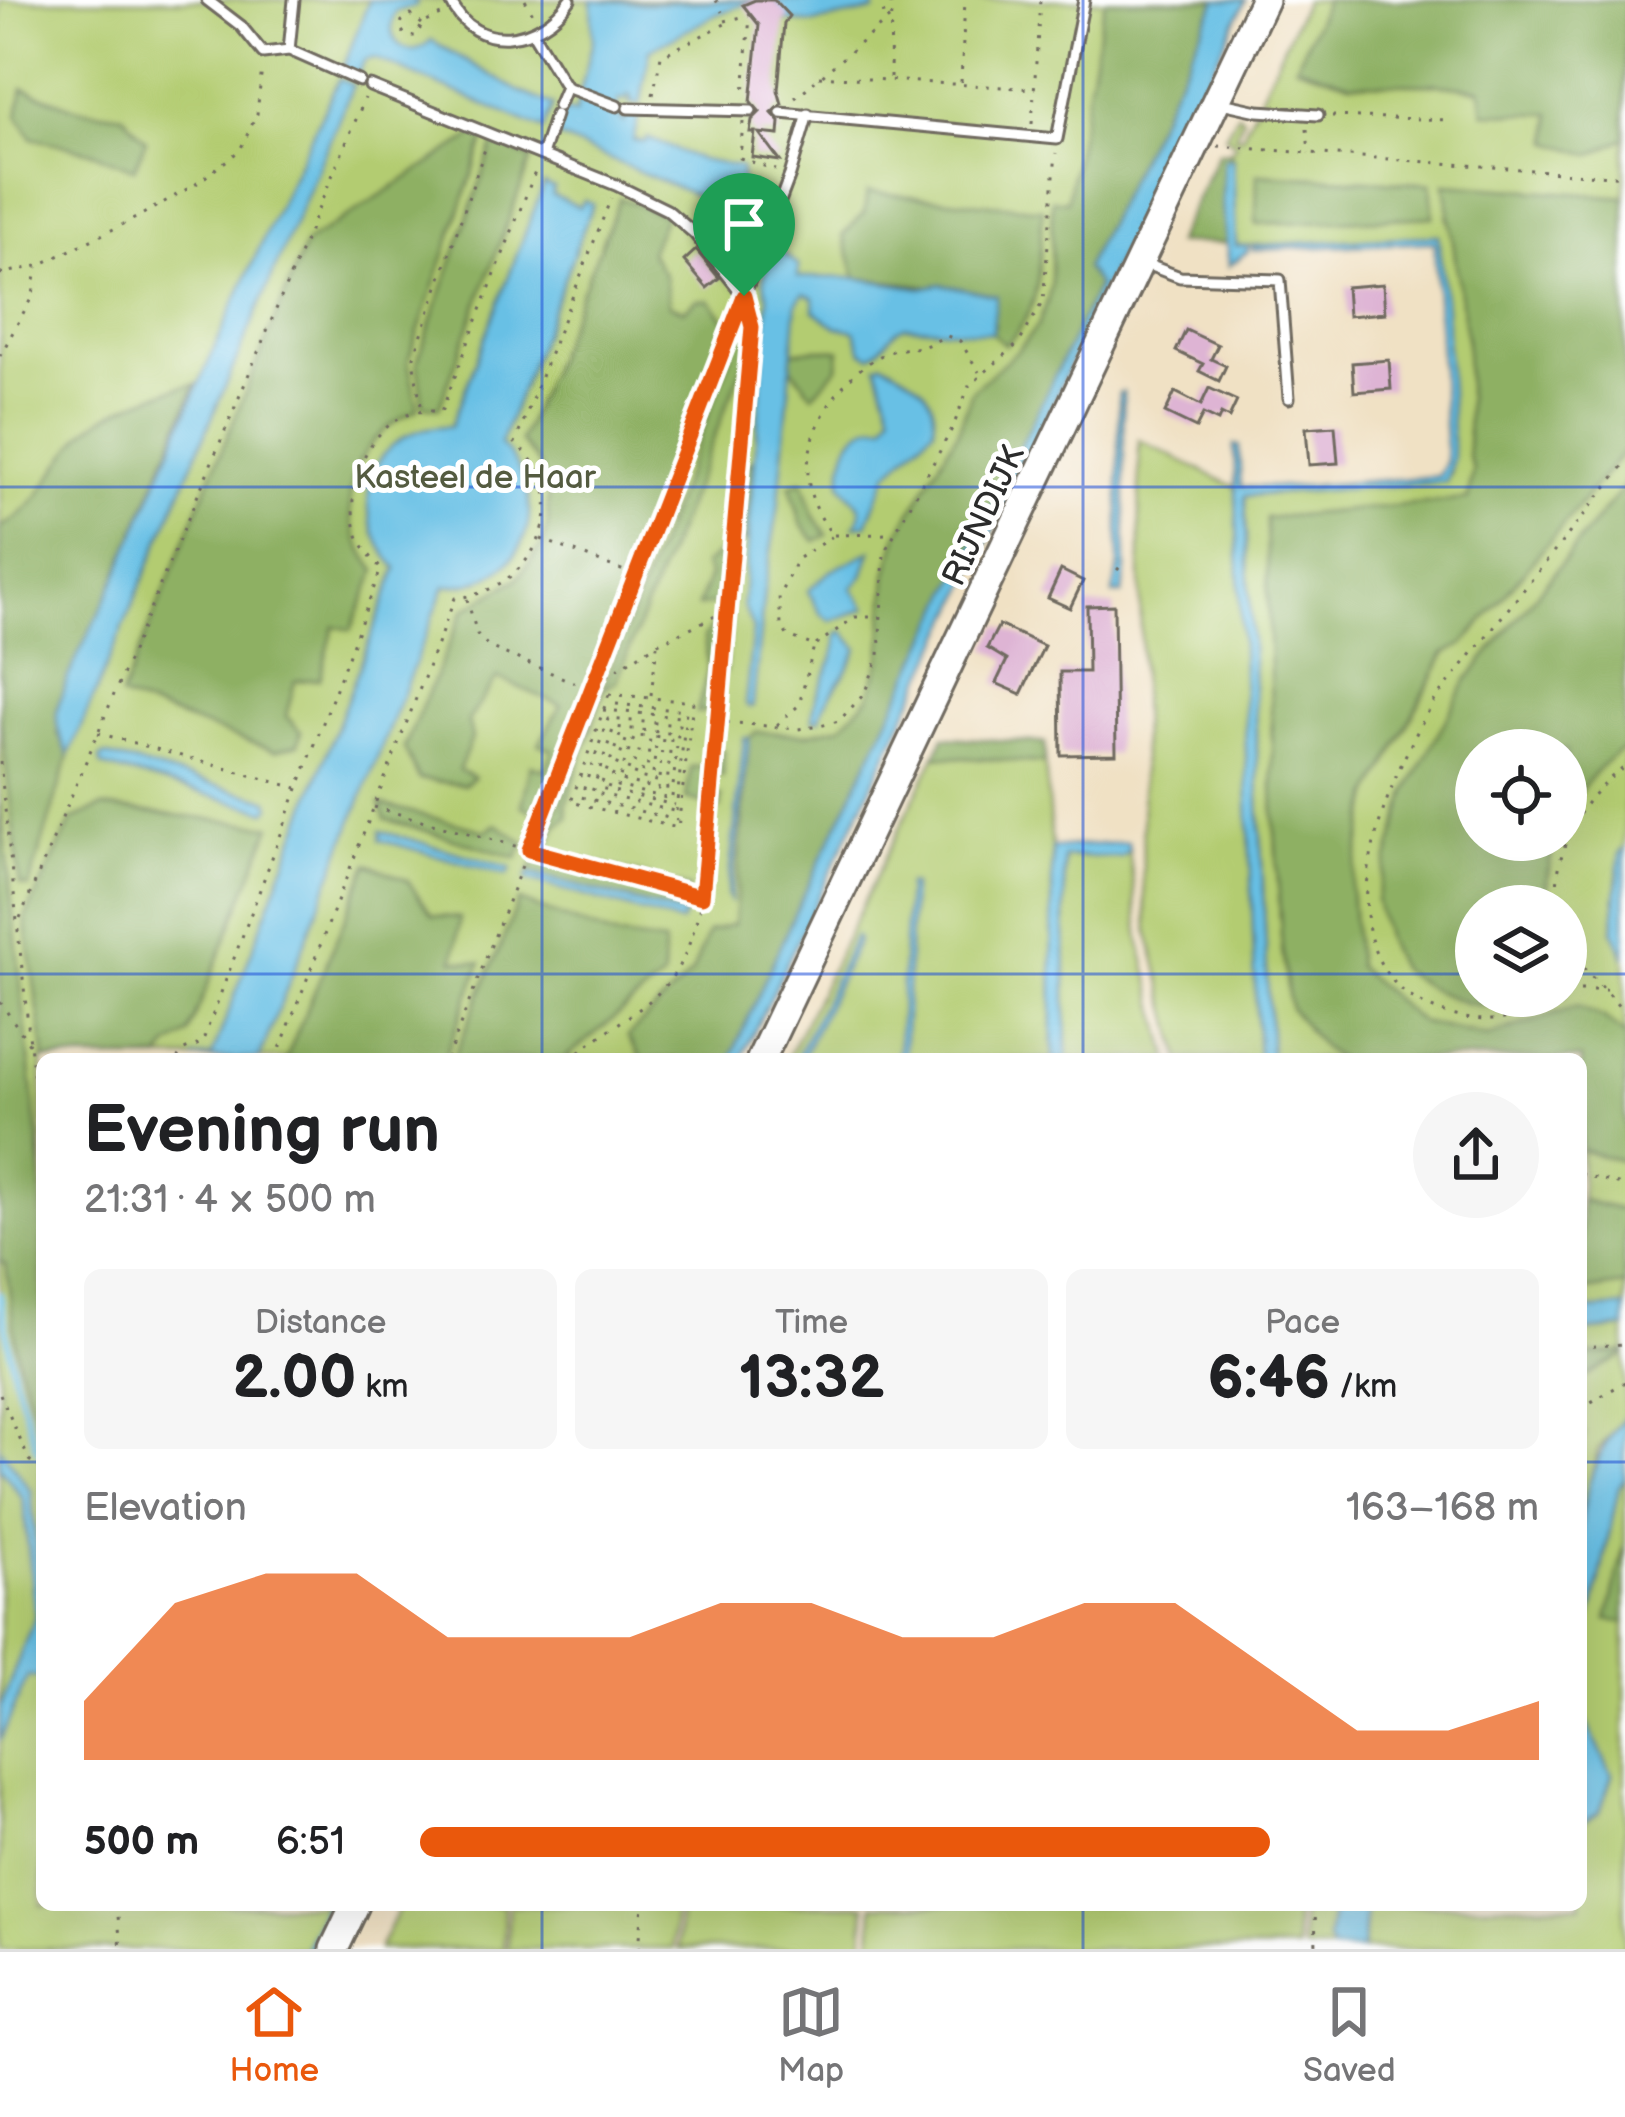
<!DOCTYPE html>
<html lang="en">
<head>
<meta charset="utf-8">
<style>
	:root { --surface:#fff; --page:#f6f6f6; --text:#202124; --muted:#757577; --line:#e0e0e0; --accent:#ea580c }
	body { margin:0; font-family:"Balsamiq Sans",sans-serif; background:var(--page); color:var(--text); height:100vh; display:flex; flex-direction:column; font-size:45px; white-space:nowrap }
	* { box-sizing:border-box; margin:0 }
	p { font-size:39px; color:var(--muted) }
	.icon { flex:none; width:66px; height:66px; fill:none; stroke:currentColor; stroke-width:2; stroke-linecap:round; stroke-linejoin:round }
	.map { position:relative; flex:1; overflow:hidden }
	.drawer { position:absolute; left:36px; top:1053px; width:1551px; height:858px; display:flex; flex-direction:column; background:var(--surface); border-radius:18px; box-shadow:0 12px 48px #0002 }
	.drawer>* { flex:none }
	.tools { position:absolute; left:1455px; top:729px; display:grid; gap:24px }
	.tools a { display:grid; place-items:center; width:132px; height:132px; border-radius:50%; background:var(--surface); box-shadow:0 12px 48px #0002; font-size:60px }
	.pin { position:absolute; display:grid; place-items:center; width:102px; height:102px; color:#fff; margin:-123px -51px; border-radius:50% 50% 50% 0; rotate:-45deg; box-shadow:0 0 12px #0007 }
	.pin .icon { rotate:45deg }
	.round { display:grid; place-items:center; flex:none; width:126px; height:126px; border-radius:63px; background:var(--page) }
	.summary { display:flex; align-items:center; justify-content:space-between; height:204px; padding:0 48px }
	h1 { font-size:66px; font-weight:700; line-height:90px }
	.figures { display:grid; grid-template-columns:repeat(3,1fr); gap:18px; height:204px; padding:12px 48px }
	.figures div { display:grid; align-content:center; border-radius:18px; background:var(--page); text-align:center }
	.figures b { font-size:60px; font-weight:700 }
	.figures small { font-size:33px; font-weight:400 }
	.figures p { font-size:33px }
	.chart { height:336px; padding:24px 48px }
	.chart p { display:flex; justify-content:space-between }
	.chart svg { width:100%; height:216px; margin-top:12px; fill:var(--accent); opacity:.7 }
	ul { padding:0 48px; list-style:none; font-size:39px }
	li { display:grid; grid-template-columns:192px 144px 1fr; align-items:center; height:90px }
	li i { height:30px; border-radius:15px; background:var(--accent) }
	.dock { display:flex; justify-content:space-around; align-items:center; height:168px; border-top:3px solid var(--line); background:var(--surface); font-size:33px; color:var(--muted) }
	.dock a { display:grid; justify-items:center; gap:6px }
	.dock .selected { color:var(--accent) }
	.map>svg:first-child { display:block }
</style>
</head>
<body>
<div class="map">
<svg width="1625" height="1949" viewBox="0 0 1625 1949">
	<rect width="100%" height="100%" fill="#fff"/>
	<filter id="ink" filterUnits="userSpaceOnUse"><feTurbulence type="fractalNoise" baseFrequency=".00833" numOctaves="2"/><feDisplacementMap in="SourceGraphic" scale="24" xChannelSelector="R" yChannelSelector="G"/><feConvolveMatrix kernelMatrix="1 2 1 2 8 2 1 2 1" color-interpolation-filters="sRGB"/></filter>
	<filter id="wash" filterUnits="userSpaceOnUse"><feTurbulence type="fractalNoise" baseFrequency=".004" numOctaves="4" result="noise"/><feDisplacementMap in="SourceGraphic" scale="48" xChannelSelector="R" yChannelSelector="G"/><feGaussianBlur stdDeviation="2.7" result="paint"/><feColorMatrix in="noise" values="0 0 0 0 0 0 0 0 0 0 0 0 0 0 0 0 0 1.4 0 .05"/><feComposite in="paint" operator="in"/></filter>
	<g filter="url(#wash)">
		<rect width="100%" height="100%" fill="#f0e1c4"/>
		<path fill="#b3cc71" stroke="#6f7c4e" stroke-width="3" fill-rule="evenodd" d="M0 0H1231L718 1059H42V1905H343L323 1949H0Z
			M1305 0H1326L1296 66 1350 83 1437 84 1481 90 1552 114 1591 155 1625 138V197L1592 196 1447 216C1472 270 1467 394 1468 456L1473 469 1468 500 1267 518 1274 814 1282 949 1324 1049 1340 1059H1271L1245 496 1446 481 1451 473 1446 308 1438 235 1236 246 1230 152 1236 144 1225 136 1238 113 1243 118 1235 136H1242ZM1258 174 1431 184 1433 216 1257 224Z
			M1139 440 1237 488 1258 1059H1181L1148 930 1143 879Z
			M1625 450V485L1467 680 1432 990 1511 1003 1538 996H1566V906H1547V878L1554 840H1566C1566 802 1592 767 1625 748V848L1620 854 1613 931 1625 957V1035L1604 1018 1577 1006 1488 1037 1420 1022 1357 968 1351 888 1371 795 1445 654 1464 644Z
			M935 756 1045 763 1052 848 1053 1059H904L912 886 908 884 898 1059H801L858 941 855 937 796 1059H787Z
			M1129 850 1140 940 1169 1059H1067L1064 857H1121Z
			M1581 1150 1625 1162V1211L1581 1200Z
			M1625 1285V1307L1581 1310V1291Z
			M1625 1328V1352L1581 1356V1332Z
			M1625 1354V1416L1598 1450 1581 1517V1449L1585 1432 1581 1431V1380Z
			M1625 1477V1542L1608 1620 1625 1623V1949H1363L1366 1905H1581V1824L1600 1811 1612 1775 1581 1716V1645L1594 1606 1619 1487Z
			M400 1905H504L503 1949H379Z
			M509 1905H675L672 1949H507Z
			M680 1905H865L863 1949H677Z
			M873 1905H1295L1296 1949H871Z
			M1301 1905H1333L1328 1940 1332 1949H1302Z"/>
		<path fill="#8eb063" stroke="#5c6e47" stroke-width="3" d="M1105 0H1217L1085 268 1098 285 730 1059H642L628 1036 692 973 708 932 734 924 749 738 756 732 806 734 841 726 869 697 881 658 887 575 898 534 959 429 972 391 1019 349 1038 325 1046 305 1051 285 1052 200 1067 201Z
			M1326 0H1625V138L1591 155 1551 142V114L1484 113 1481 89 1436 84 1350 83 1296 65Z
			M23 88 77 109 123 115 146 140 134 169 92 152 32 138 18 116Z
			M476 134 485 138 408 361 418 409C348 442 328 509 376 571L351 630 334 626 320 679 295 681 286 716 301 732 298 744 275 751 121 697 306 243Z
			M494 143 531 159 439 408 423 406 417 362Z
			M1230 152 1233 159H1224L1222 203 1229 243H1175L1218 153Z
			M1257 174 1431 184 1433 217 1256 224Z
			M1445 184 1625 197V450L1464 644 1444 654 1371 795 1351 888 1357 967 1420 1022 1487 1037 1577 1006 1604 1018 1625 1035V1162L1581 1150V1059H1340L1324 1049 1290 1008 1282 949 1274 814 1266 518 1468 499 1473 469 1468 456 1466 337Z
			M867 192 1043 209C1037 261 1047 306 1005 345L992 333 995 324 937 287 856 278 843 235 864 213Z
			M620 198 665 215 650 252 665 276 669 305 684 310 697 300H709L728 322 543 816 522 806 531 765 545 770 553 750 539 744 561 705 497 678 468 721 472 738 459 770 474 777 464 785 419 779 404 748 464 610 517 579 542 545 548 524V488L537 462 520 441Z
			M751 302 747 355 616 682 605 688 566 805 568 817 557 825 547 850 689 888 685 915 529 873 541 850Z
			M815 349 840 350 838 367 813 395 790 366 791 352Z
			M196 384 106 602 63 692 58 733 69 755 29 887 20 885 0 713V527C40 511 56 460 86 431 111 408 164 390 196 384Z
			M754 460 747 538 734 548 731 607 721 612 716 604 698 606 709 576 704 565 727 547 735 469Z
			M803 481 814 515 827 535 815 541 801 523 790 485Z
			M1625 485V748C1600 762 1578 790 1566 816V750H1476V840H1554L1547 878V906H1476V996H1538L1487 1006 1466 1003 1432 990 1400 970 1386 940 1376 900 1408 790 1467 680Z
			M731 616 725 672 711 684 709 711 697 712 708 669 704 636 718 621Z
			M711 729 720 730 716 752 724 750 723 776 713 773 710 793 722 796 721 808 686 799 691 767 703 766Z
			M944 737 1045 743V763L935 756Z
			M0 796 42 1176V1442L18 1363 6 1265 0 1259Z
			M380 804 485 831 496 824 525 843 517 858 385 819Z
			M102 807 271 826 188 1035 170 1046 160 1059H45L25 918 72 820Z
			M368 864 407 880 432 915 460 918 454 960 481 963 444 1059H286Z
			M519 901 614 936 664 943 663 978 564 1059H453Z
			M1581 1200 1625 1211V1285L1581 1291Z
			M1625 1352V1354L1581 1380V1356Z
			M1625 1542V1623L1607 1620Z"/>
		<path fill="#68c0e5" stroke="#4a7688" stroke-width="3" d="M369 0H417L416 6 396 11C381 38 408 64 431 40L518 91 553 105 544 130 375 58 365 60 358 74 343 68Z
			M592 0 645 3 755 0 717 14 650 50 640 105 629 103 632 98 628 95 625 100 619 99 616 114 624 122 627 113 639 116 633 140 645 142 647 138 701 160 740 167C747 203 726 231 697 196L553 135 565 110 575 114 576 110 593 40Z
			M776 0H873L875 11 814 23 784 21Z
			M1217 0H1246L1103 290 1028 459 741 1059H730L792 919 1098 286 1085 268Z
			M339 79 353 85 69 755C62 741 55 728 57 712 62 678 104 607 120 570 189 405 260 240 339 79Z
			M1224 159H1233L1236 245 1248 246V251L1229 266 1222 203Z
			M544 184 554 188 552 195 580 207 584 200 593 204 500 444C556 501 528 586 445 586L259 1059H193L212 1056 397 568C344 511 366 426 451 426Z
			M1438 235 1446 308 1453 459 1446 482 1245 496 1271 1059H1258L1234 445 1239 446 1241 487H1291L1438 476 1446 460 1434 242 1253 250 1252 246Z
			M776 247 798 265V277L856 278 921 288 941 284 997 296 992 333 904 326C888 333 886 348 870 356L862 351 855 331 837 327 814 311V298L803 294 797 302 778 510 764 591 753 706 749 707 745 704 753 629 743 605 768 296C759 277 766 264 776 247Z
			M883 362C912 379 939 389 934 428L888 473 867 524 855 526C871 504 849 499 841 483 843 455 849 422 885 424L892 413 877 365Z
			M1123 392 1126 569 1123 594H1113L1119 566V393Z
			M871 551 863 576 852 588 866 608 831 621 821 614 808 591 829 572Z
			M843 631 858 648C850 674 821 701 820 719L813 720C812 688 837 667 837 635Z
			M744 738H749L730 901 727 896Z
			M105 755 269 800 271 806 267 811 102 766 100 759Z
			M381 831 511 868 508 875 380 840Z
			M1128 842 1129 850 1121 857H1064L1067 1059H1053L1052 848Z
			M1625 848V957L1613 932 1620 853Z
			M529 873 685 915 680 923 526 879Z
			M907 884 912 885 904 1059H898Z
			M855 936 858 940 802 1059H796Z
			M1625 1307V1328L1581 1332V1310Z
			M1625 1416V1477L1619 1487 1594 1606 1581 1645C1581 1558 1567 1488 1625 1416Z
			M0 1447 31 1491 42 1609V1692L40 1678 28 1676 0 1741V1708L35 1616 23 1499 0 1467Z
			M1581 1711 1612 1775 1600 1811 1581 1824Z
			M325 1905H339L318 1949H304Z
			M1333 1905H1366L1362 1949H1332L1328 1940Z"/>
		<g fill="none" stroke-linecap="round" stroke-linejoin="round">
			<path stroke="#68c0e5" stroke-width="6" d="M0 1294 14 1375 36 1447 42 1455"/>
		</g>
		<g id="blocks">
			<path fill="#deb4d4" d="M755 0H774L789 16 784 23 778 90 782 104 772 113 780 122 779 135 759 133 780 161 752 157 755 132H750L752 120 760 112 751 102 759 25 743 5Z
				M696 250 719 278 707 288 684 261Z
				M1383 284 1385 313 1348 316 1346 287Z
				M1186 330 1218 345 1211 359 1226 366 1219 381 1199 371 1203 364 1176 351Z
				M1389 360 1391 389 1354 392 1352 363Z
				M1209 388 1237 401 1229 418 1221 414 1218 421 1203 414 1196 428 1165 413 1175 392 1201 405Z
				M1335 426 1338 463 1309 465 1306 428Z
				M1061 570 1083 581 1070 608 1048 598Z
				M1114 605 1116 754 1061 755 1060 672H1088L1087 606Z
				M999 625 1044 646 1021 694 996 683 1007 660 987 648Z"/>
		</g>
	</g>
	<g filter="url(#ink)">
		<use href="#blocks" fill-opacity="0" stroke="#706b61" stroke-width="3"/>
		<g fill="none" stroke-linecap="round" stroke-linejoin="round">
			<defs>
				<path id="lane" d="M207 0 241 26 263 53 289 50 359 81
					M450 0C475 56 541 43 570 0
					M533 33 566 87 617 106
					M289 50 294 0
					M370 86 616 185 667 210 695 234 744 296 790 175 808 114
					M1217 102 1258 111 1318 115
					M558 106 566 87
					M628 108 751 111
					M781 113 1057 139 1084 0
					M542 155 555 115
					M1143 263 1180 277 1280 280 1289 398"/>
				<path id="secondary" d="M761 1059 1264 0
					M334 1949 355 1905"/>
			</defs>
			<use href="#lane" stroke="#706b61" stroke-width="15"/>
			<use href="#secondary" stroke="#706b61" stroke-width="33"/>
			<path stroke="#706b61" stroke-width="3" stroke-dasharray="3 9" stroke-linecap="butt" d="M525 0 533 14
				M716 0 722 12
				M881 0 885 20
				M725 21 750 15 744 95
				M422 24 411 15 402 21 400 28 406 36H417L422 24 441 15
				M819 76 1035 89
				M890 78 891 0
				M961 82 965 0
				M653 95 661 56 725 24
				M795 98 890 18
				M1332 116 1450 120
				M743 122 740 158 776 170
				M1032 124 1040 0
				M1307 129 1309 153
				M1218 146 1625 177
				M0 274 38 266 136 218 196 184 240 150 257 114 262 67
				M0 356 33 295 37 268
				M421 405 413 360 486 146
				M834 535 890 534
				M541 539 632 574
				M1117 568 1124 574
				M467 599 477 634 489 647 590 689
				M816 645 855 617H880
				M597 682 658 643 724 612
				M609 694 693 702 678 828 571 802Z
				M651 695 657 645
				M616 704 686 711 676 812
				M603 710 680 717 679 725 608 719 581 797 677 820
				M715 721 798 729 820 726 839 721 864 694 879 656 884 553 953 427 969 386 1019 343 1043 301 1056 153
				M777 725 799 705 814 646 787 635 781 625 779 596 797 559 833 536C824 523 815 509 811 494 796 442 838 375 884 354 897 348 908 349 921 347 930 345 938 339 947 336L960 341 979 372
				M98 733 297 788
				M620 735 600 788 675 805
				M657 735 653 774 657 775
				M628 753 635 736 650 737 647 772 636 769 634 776 657 781
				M0 762 42 1156
				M629 768 624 781 658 789 663 738 671 739 666 798 617 786 625 761 636 762 642 743
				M608 788 628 735
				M672 797 678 734 614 727 592 792 678 812
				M374 807 700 897
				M1558 906C1552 851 1579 798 1625 767
				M20 918 365 98
				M1566 937 1577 961 1625 1013
				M1568 988 1576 963
				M1568 990H1606
				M1560 996C1530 1019 1492 1025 1456 1016 1302 979 1382 785 1437 697L1625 464
				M0 1002 30 1045
				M177 1059 184 1050 202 1043 381 569C371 557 360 545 356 529 341 476 380 401 441 412L537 167
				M276 1059 455 598C534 592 581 496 515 443L611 198
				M447 1059 737 311
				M570 1059C645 998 680 1004 702 897L752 327 747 309
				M1581 1174 1625 1186
				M1581 1347 1625 1344
				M0 1394 29 1460 42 1470
				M1581 1408 1625 1382
				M117 1905 121 1949
				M1315 1905 1316 1949
				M639 1949 643 1905"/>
			<use href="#lane" stroke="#fff" stroke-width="9"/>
			<use href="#secondary" stroke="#fff" stroke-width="27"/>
		</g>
	</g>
	<g fill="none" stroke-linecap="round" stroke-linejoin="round" filter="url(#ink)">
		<defs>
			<path id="route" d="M744 296 752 327 702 897 529 850Z"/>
		</defs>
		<use href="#route" stroke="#fff" stroke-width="24"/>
		<use href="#route" stroke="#ea580c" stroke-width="15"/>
	</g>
	<path fill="none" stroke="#1d4ed8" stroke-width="3" stroke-opacity="0.55" d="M542 0V1059M1083 0V1059M0 487H1625M0 974H1476M1566 974H1625M0 1462H42M1581 1462H1625M542 1905V1949M1083 1905V1949"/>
	<g text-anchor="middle" stroke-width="10" stroke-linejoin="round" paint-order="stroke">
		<g font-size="33" fill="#545b40" stroke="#fff">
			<text x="475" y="488">Kasteel de Haar</text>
		</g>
		<g font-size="33" fill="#2b2b2b" stroke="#fff">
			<text transform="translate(982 515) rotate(-65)" y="12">RIJNDIJK</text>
		</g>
	</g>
</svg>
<div class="tools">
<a><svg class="icon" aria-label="locate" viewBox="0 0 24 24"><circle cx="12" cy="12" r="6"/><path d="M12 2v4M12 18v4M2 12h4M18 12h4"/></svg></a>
<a><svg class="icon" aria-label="layers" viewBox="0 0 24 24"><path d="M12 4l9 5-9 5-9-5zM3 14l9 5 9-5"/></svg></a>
</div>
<div class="pin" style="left:744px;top:296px;background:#1e9e55"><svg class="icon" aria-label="arrive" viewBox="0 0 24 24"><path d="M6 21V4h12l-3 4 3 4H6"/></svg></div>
<section class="drawer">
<div class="summary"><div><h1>Evening run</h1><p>21:31 · 4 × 500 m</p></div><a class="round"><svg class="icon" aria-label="share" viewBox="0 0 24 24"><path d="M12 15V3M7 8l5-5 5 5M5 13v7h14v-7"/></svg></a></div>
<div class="figures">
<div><p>Distance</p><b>2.00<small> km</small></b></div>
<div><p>Time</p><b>13:32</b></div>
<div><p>Pace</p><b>6:46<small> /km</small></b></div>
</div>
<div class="chart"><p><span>Elevation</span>163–168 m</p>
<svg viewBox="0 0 160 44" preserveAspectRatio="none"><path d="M0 44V32L10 12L20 6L30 6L40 19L50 19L60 19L70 12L80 12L90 19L100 19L110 12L120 12L130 25L140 38L150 38L160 32V44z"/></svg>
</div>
<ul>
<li><b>500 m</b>6:51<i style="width:76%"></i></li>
</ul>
</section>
</div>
<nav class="dock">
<a class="selected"><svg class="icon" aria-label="home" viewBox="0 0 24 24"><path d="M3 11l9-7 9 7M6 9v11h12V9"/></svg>Home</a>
<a><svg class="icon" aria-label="map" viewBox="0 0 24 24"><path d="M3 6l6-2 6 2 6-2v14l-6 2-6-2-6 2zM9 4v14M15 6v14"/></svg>Map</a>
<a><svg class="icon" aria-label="saved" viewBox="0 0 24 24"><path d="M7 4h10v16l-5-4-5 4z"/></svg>Saved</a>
</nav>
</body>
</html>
